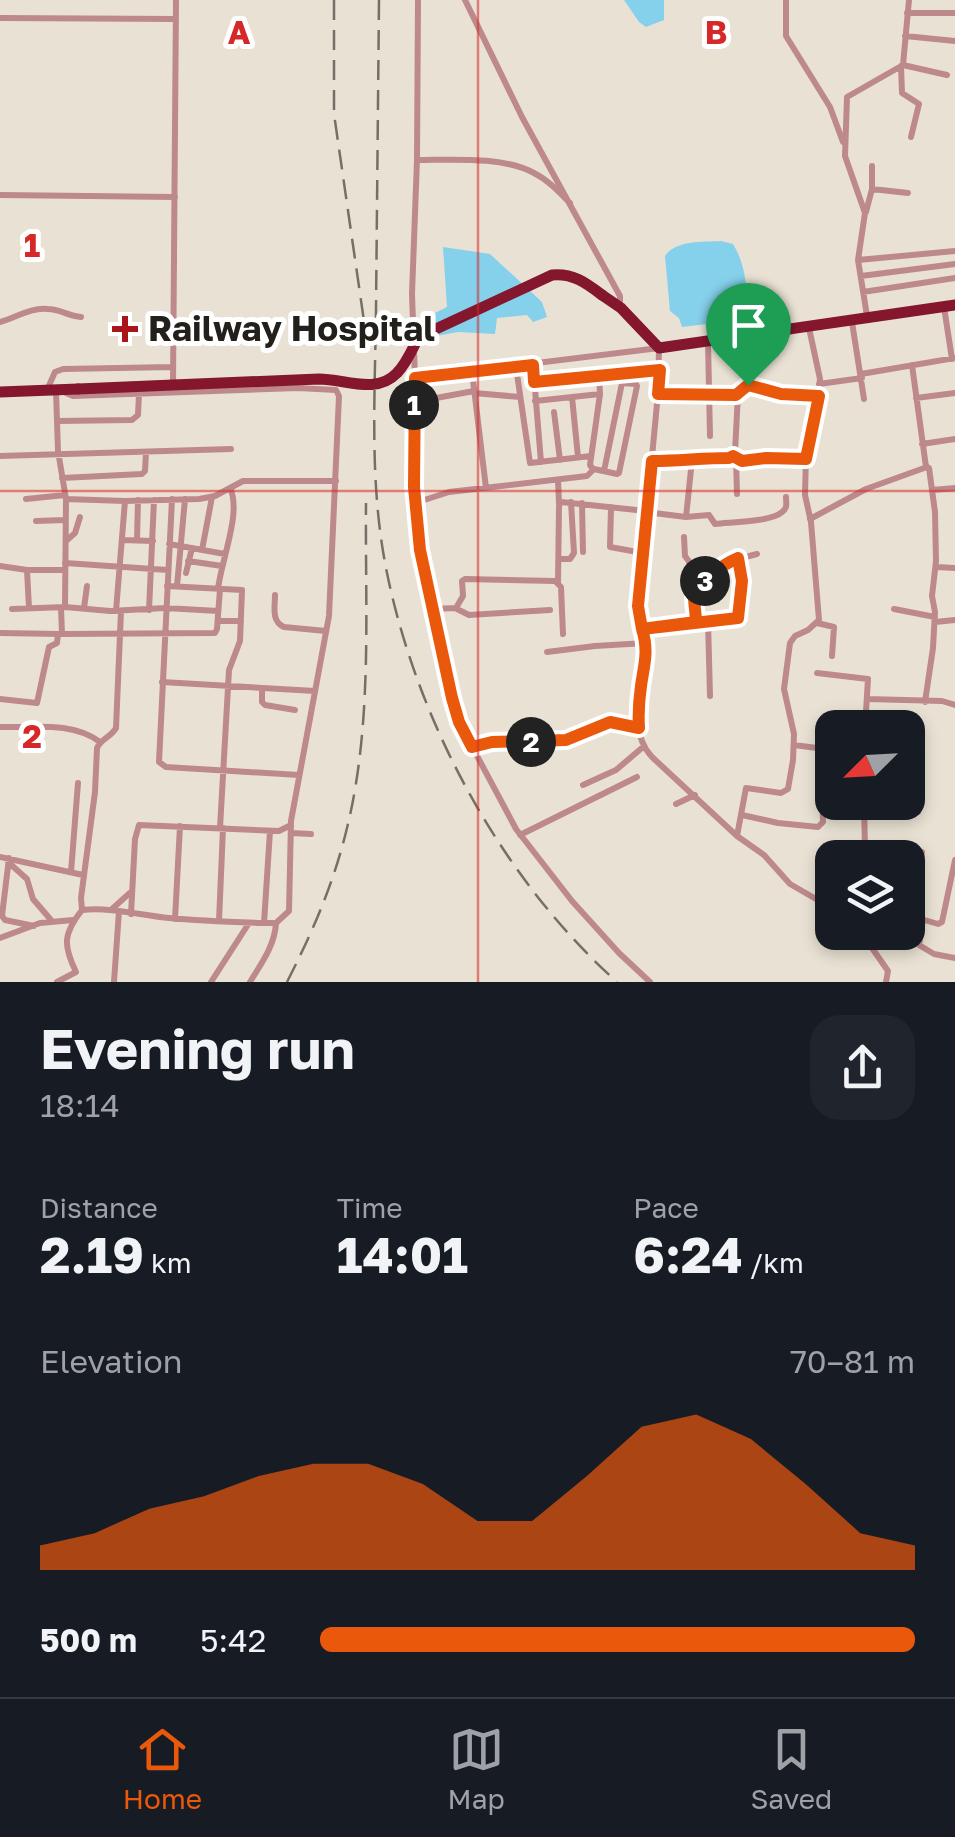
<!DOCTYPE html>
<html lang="en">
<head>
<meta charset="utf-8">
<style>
	:root { --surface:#171b24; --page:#20242c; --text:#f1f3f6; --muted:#9ea1a6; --line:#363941; --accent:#ea580c }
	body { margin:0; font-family:"Golos Text",sans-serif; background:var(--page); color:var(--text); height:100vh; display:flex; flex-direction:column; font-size:38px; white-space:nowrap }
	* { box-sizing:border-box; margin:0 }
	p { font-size:32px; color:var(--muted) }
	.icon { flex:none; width:55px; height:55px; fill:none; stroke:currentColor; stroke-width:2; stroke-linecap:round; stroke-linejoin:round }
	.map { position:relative; height:982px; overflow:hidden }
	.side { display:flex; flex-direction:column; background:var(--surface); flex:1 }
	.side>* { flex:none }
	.needle { width:65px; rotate:246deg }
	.controls { position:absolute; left:815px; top:710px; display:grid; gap:20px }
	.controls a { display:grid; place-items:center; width:110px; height:110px; border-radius:20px; background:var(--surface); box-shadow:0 5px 15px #0003; font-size:50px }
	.pin { position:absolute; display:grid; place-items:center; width:85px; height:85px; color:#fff; margin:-102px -42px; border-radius:50% 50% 50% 0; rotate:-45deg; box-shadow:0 0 10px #0007 }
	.pin .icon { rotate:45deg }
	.km { position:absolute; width:50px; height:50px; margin:-25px; border-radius:50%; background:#222; color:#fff; font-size:28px; line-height:50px; text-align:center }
	.round { display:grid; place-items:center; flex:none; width:105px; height:105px; border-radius:30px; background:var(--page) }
	.head { display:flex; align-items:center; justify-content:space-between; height:170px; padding:0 40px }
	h1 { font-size:55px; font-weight:700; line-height:75px }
	.stats { display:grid; grid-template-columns:repeat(3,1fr); gap:15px; height:170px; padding:10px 40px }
	.stats div { display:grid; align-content:center }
	.stats b { font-size:50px; font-weight:700 }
	.stats small { font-size:28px; font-weight:400 }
	.stats p { font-size:28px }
	.chart { height:280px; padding:20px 40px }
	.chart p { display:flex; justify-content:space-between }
	.chart svg { width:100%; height:180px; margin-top:10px; fill:var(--accent); opacity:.7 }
	ul { padding:0 40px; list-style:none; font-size:32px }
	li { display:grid; grid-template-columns:160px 120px 1fr; align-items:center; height:75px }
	li i { height:25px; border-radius:12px; background:var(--accent) }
	.dock { display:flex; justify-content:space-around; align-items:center; height:140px; border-top:2px solid var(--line); background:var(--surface); font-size:28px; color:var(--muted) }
	.dock a { display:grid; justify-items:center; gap:5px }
	.dock .current { color:var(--accent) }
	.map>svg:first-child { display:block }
</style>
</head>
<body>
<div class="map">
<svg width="955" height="982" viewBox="0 0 955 982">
	<rect width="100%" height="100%" fill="#e9e2d4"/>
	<path fill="#85d0ea" d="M624 0H664V20L646 27 639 22Z
		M721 241 733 244C746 265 747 289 748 313L741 320 682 327 679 318 670 311 665 256C676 240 702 242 721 241Z
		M443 247 490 254 542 302 547 317 533 322 527 315 497 318 495 334 458 332 436 336 433 314 447 307Z"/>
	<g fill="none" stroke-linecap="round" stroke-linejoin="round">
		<path stroke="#be898c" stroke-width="6" d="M465 0 522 117 620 296V307
			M786 0V36L830 107 843 142
			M907 13H955
			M0 18 176 19
			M905 36 955 41
			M903 65 947 75
			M901 66 902 93 919 104 911 137
			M417 160 418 0
			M872 189 908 193
			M0 195 175 197
			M570 203C559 192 548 180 534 173 503 156 452 160 417 160L412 294 415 378 414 487 420 550 452 698 459 722 516 829 572 901 619 953 650 982
			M866 212 872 189V166
			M858 260 955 251
			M861 276 955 264
			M863 292 955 278
			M944 307 952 359
			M867 316 858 260 865 213 845 156 847 97 903 65 909 0
			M0 322C15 318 31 307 48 309 60 309 68 316 81 317
			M852 322 864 399
			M708 342 710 436
			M533 365 541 462
			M912 365 926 467
			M516 367 530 463 591 456
			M472 372 486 488
			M861 374 955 358
			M599 376 600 394 590 465 592 468 594 469 617 474 619 473 637 386 636 384 622 383 604 471
			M415 378 659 348 658 393 638 606C640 624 648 641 647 660 646 667 643 675 641 683 637 708 633 737 652 757L737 836 764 855 790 884 816 899 832 904
			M533 382 660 369
			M819 384 862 378
			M173 386 176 0
			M47 390 55 372 63 369 173 367
			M56 391 58 451 66 499 65 607
			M474 393 520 397
			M658 393 710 394
			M710 396 738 394 748 385 781 394 819 396
			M572 397 578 457
			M436 398 474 391
			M916 398 955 393
			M535 401 600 394
			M554 412 560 460
			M57 421 132 420 138 415 139 394
			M922 444 955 439
			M0 456 231 449
			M733 456 742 461 766 458 805 459
			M736 458 737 494
			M652 461H690
			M62 478 142 474 145 471 146 452
			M558 480 559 503
			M932 490 955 488
			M26 499 65 495
			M66 499 125 501 199 499 215 496 243 481H336
			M172 499 159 762 166 767 299 775
			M415 503 449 492 587 476 594 469
			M582 503 583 552
			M611 507 610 547 643 553
			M646 512 686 517 709 515 715 524C731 522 771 522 782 512 788 508 786 503 786 497
			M686 517 692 460 729 458 735 452 738 394
			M810 519 866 489 927 467 929 468 935 512 936 561 932 596 935 612 933 648 925 702
			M36 521 65 520
			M684 537 685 556 693 567 699 585
			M122 540 153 541
			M137 540 138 500
			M66 541 75 533 80 517
			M169 544 225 554
			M202 550 212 497
			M559 559H570L574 553 571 502
			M188 561 222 566
			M65 563 168 570
			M0 566 27 570H65
			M936 567 955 568
			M27 570 29 608
			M186 573 192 548
			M558 583 559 506 561 502 646 511
			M167 586 242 590 240 641 229 670 220 828
			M177 586 185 499
			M218 589C221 561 242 512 230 488
			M275 595C275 607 271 621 284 627L326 631
			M61 608 62 634 215 633 217 629 220 589
			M84 608 87 586
			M456 608 463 596 462 581 465 579 555 581 561 587 563 634
			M12 609 65 607 110 611 165 608 218 611
			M434 609 455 608 469 615 550 610
			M894 609 935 617
			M149 610 154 500
			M116 611 125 501
			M218 621H241
			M708 621 710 696
			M696 622 694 595 699 585 730 561 757 554
			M935 622 955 620
			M817 623 834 627 832 656
			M642 629 738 618 741 581 738 558
			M0 633 60 634
			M547 652 595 646 646 643
			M817 673 868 679 865 728
			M162 682 315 691
			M262 688V702L265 705 295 710
			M0 699 37 703 49 647 57 643 58 634
			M867 699 942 701 955 705
			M0 727C33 728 72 721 100 742
			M794 745 832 750
			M472 747 492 742 565 740 610 722 639 727
			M583 785 616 770 643 747
			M864 802 865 849 872 858
			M676 804 695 795
			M865 807 918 812
			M742 815 778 823 818 827 823 822 822 787
			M291 833 311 834
			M520 835 637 777
			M737 836 746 788 781 793 788 789 793 760 794 734 784 689 790 643 795 636 808 630 819 620 811 522 805 495 806 454 815 419 820 379 809 328
			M0 857 83 875
			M9 858 2 916 5 920 34 926
			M8 862 27 879 33 899 51 920
			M71 872 78 783
			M908 884 916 878 922 852
			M908 894 915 899 911 916
			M112 909 132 891
			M82 910 81 898 95 792 97 748C101 739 111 737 116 728L121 611
			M131 914 135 839 139 825 279 831 291 825
			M908 915 938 924 942 922 955 860
			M175 919 180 826
			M923 919 919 945 934 954 955 958
			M219 921 223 828
			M264 923 270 831
			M865 932 872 948 888 971 886 982
			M0 938 40 923 73 920
			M57 982 76 972C63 945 63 934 82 910 111 907 140 915 169 918 200 921 232 922 264 923H276L289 911 291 821 329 616 339 396 336 390 298 388 73 396 66 393
			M114 982 119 911
			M211 982 249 923
			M250 982C261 964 275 945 276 923"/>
		<path stroke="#84162e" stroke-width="11" d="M602 295 621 308 659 348 955 305
			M0 392 78 389"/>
		<path stroke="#747067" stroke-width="2.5" stroke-dasharray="20 10" stroke-linecap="butt" d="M334 0V114L365 328
			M379 0C378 103 377 206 376 310 375 398 369 486 387 573 418 724 502 879 617 982
			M287 982C312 933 333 885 346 832 373 726 365 611 366 503"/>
		<path stroke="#84162e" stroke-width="11" d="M78 389 319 379C345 379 376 395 397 373 406 364 412 350 418 338L423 335 552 275C573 273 586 283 602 295"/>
	</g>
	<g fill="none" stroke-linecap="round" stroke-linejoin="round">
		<defs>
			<path id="route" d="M748 385 736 395 658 394 660 370 534 382 533 365 415 378 414 487 420 550 452 698 459 722 472 747 492 742 566 740 610 722 639 728C638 713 639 700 641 686 644 664 649 652 642 629L738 618 742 581 738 558C726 563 695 583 694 596 694 605 696 614 696 622L642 629 638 606 652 461C679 461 702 458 729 458L733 456 742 461 766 458 806 459 819 396 781 394 748 385"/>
		</defs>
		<use href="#route" stroke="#fff" stroke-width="20"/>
		<use href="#route" stroke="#ea580c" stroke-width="12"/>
	</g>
	<path fill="none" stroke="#d62828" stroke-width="2.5" stroke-opacity="0.55" d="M478 0V982M0 491H955"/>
	<path fill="#a91518" stroke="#fff" stroke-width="4" d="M120 314h10v10h10v10h-10v10h-10v-10h-10v-10h10z"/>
	<g text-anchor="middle" stroke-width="10" stroke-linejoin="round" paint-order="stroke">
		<g font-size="35" font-weight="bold" fill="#23201b" stroke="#fff" text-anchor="start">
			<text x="148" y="341">Railway Hospital</text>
		</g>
	</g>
	<g font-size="32" text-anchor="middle" font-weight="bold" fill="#d62828" stroke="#fff" stroke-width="10" stroke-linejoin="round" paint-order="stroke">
		<text x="239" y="44">A</text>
		<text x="716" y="44">B</text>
		<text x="32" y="257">1</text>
		<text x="32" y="748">2</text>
	</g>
</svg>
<div class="controls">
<a><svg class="needle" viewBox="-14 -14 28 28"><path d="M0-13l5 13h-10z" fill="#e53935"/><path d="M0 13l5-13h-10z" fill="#9ea1a6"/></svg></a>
<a><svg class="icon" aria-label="layers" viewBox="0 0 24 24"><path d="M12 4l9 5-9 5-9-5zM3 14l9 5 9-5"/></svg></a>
</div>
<div class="pin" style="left:748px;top:385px;background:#1e9e55"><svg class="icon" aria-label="arrive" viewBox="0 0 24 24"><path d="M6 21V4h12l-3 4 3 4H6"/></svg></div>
<b class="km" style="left:414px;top:405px">1</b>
<b class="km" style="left:531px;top:742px">2</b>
<b class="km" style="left:705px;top:581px">3</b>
</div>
<section class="side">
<div class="head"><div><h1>Evening run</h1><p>18:14</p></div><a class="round"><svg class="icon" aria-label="share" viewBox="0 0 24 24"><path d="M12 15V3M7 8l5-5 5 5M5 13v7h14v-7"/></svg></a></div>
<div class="stats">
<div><p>Distance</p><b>2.19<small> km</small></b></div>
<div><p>Time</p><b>14:01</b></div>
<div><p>Pace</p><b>6:24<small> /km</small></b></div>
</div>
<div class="chart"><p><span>Elevation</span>70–81 m</p>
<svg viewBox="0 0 160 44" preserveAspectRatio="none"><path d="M0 44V38L10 35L20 29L30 26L40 21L50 18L60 18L70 23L80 32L90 32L100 21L110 9L120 6L130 12L140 23L150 35L160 38V44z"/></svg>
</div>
<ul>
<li><b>500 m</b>5:42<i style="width:100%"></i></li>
</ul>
</section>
<nav class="dock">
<a class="current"><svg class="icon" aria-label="home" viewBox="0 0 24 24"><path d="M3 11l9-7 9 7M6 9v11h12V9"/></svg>Home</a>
<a><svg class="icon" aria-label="map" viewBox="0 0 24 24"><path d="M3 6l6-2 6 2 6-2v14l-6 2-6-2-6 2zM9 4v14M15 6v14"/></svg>Map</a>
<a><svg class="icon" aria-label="saved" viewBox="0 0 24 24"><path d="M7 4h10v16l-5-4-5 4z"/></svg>Saved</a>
</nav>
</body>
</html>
